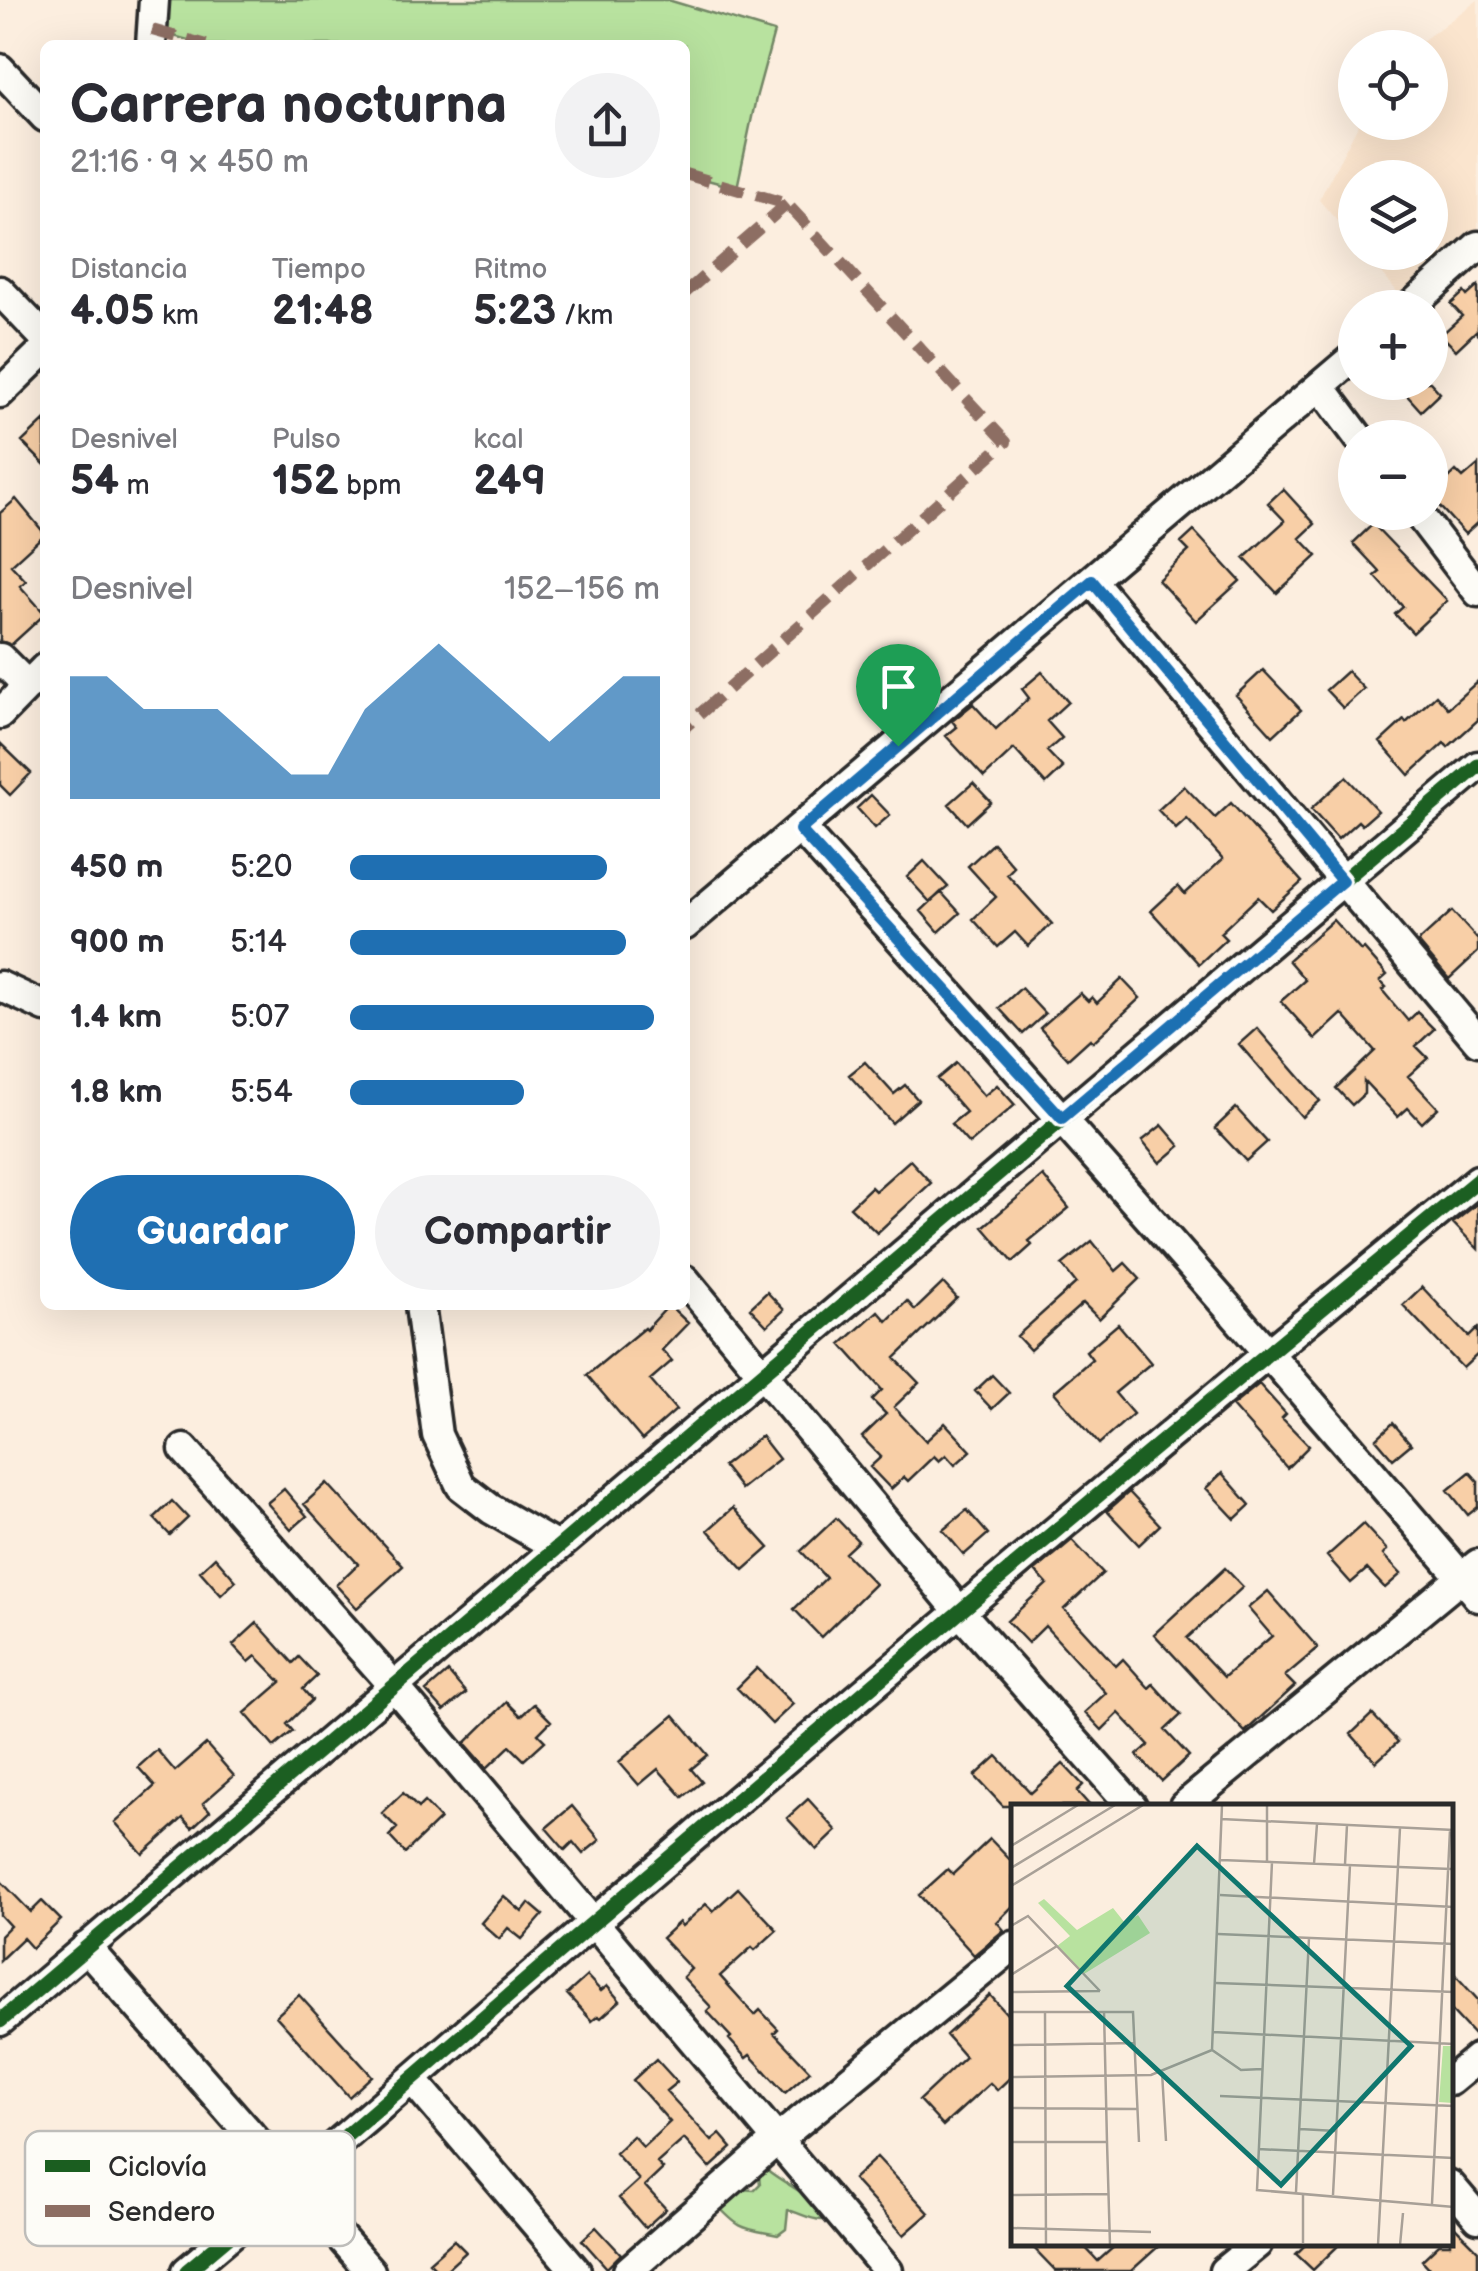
<!DOCTYPE html>
<html lang="es">
<head>
<meta charset="utf-8">
<style>
	:root { --surface:#fff; --page:#f2f2f3; --text:#2b2b33; --muted:#7c7c81; --accent:#1f6fb2 }
	body { margin:0; font-family:"Balsamiq Sans",sans-serif; background:var(--page); color:var(--text); height:100vh; display:flex; flex-direction:column; font-size:38px; white-space:nowrap }
	* { box-sizing:border-box; margin:0 }
	p { font-size:32px; color:var(--muted) }
	.icon { flex:none; width:55px; height:55px; fill:none; stroke:currentColor; stroke-width:2; stroke-linecap:round; stroke-linejoin:round }
	.map { position:relative; flex:1; overflow:hidden }
	.side { position:absolute; left:40px; top:40px; width:650px; height:1270px; display:flex; flex-direction:column; background:var(--surface); border-radius:15px; box-shadow:0 10px 40px #0002 }
	.side>* { flex:none }
	.tools { position:absolute; left:1338px; top:30px; display:grid; gap:20px }
	.tools a { display:grid; place-items:center; width:110px; height:110px; border-radius:50%; background:var(--surface); box-shadow:0 10px 40px #0002; font-size:50px }
	.pin { position:absolute; display:grid; place-items:center; width:85px; height:85px; color:#fff; margin:-102px -42px; border-radius:50% 50% 50% 0; rotate:-45deg; box-shadow:0 0 10px #0007 }
	.pin .icon { rotate:45deg }
	.round { display:grid; place-items:center; flex:none; width:105px; height:105px; border-radius:52px; background:var(--page) }
	.summary { display:flex; align-items:center; justify-content:space-between; height:170px; padding:0 30px }
	h1 { font-size:55px; font-weight:700; line-height:75px }
	.figures { display:grid; grid-template-columns:repeat(3,1fr); gap:15px; height:170px; padding:10px 30px }
	.figures div { display:grid; align-content:center }
	.figures b { font-size:42px; font-weight:700 }
	.figures small { font-size:28px; font-weight:400 }
	.figures p { font-size:28px }
	.chart { height:280px; padding:20px 30px }
	.chart p { display:flex; justify-content:space-between }
	.chart svg { width:100%; height:180px; margin-top:10px; fill:var(--accent); opacity:.7 }
	.primary-button { display:flex; gap:20px; margin-top:auto; padding:20px 30px }
	.primary-button a { flex:1; height:115px; border-radius:60px; background:var(--accent); color:#fff; font-size:40px; font-weight:700; line-height:115px; text-align:center }
	.primary-button a+a { background:var(--page); color:var(--text) }
	ul { padding:0 30px; list-style:none; font-size:32px }
	li { display:grid; grid-template-columns:160px 120px 1fr; align-items:center; height:75px }
	li i { height:25px; border-radius:12px; background:var(--accent) }
	.map>svg:first-child { display:block }
</style>
</head>
<body>
<div class="map">
<svg width="1478" height="2271" viewBox="0 0 1478 2271">
	<rect width="100%" height="100%" fill="#fceedf"/>
	<filter id="ink" filterUnits="userSpaceOnUse"><feTurbulence type="fractalNoise" baseFrequency=".01" numOctaves="2"/><feDisplacementMap in="SourceGraphic" scale="20" xChannelSelector="R" yChannelSelector="G"/><feConvolveMatrix kernelMatrix="1 2 1 2 8 2 1 2 1" color-interpolation-filters="sRGB"/></filter>
	<g filter="url(#ink)">
		<path fill="#fbe5ce" d="M1478 0V228L1401 296 1364 253 1430 252V178H1355V242L1319 200 1359 123 1430 122V48L1414 47Z"/>
		<path fill="#b8e29f" stroke="#728665" stroke-width="2.5" d="M154 0H668L774 32 756 98 737 188 685 174V45H206L152 30Z
			M766 2169C786 2185 807 2193 825 2211L822 2220C808 2219 800 2213 788 2210L786 2229 778 2235C742 2228 741 2231 715 2203L725 2188 754 2190 760 2184 759 2176Z"/>
		<path fill="#f8cfa7" stroke="#2b2b2b" stroke-width="2.5" d="M1478 286V334L1476 331 1456 350 1441 335 1462 316 1451 304 1464 292 1467 296Z
			M1395 382H1430L1440 393 1421 411Z
			M45 420V465L22 442Z
			M1478 465V522L1465 534 1430 496 1456 471 1463 478Z
			M1283 489 1315 524 1300 538 1317 556 1277 593 1244 558 1285 521 1268 503Z
			M16 499 45 534 11 565 26 581 20 586 45 614 11 645 0 641V513Z
			M1373 524 1447 601 1413 633 1395 614 1403 607 1375 576 1380 572 1353 543Z
			M1194 531 1240 581 1196 621 1158 580 1189 551 1181 543Z
			M1263 670 1301 710 1273 736 1236 695Z
			M1347 671 1364 689 1343 708 1326 690Z
			M1042 672 1068 702 1047 721 1062 738 1047 751 1063 768 1046 784 1014 749 984 777 946 736 957 727 952 721 973 704 996 729 1029 698 1022 689Z
			M1478 681V720L1448 747 1444 743 1409 775 1380 742 1404 720 1406 723 1436 695 1448 708Z
			M0 743 31 773 10 795 0 785Z
			M1346 777 1378 811 1362 825 1358 821 1338 839 1311 809Z
			M973 783 991 802 967 824 949 804Z
			M1184 786 1215 818 1231 803 1302 882 1271 910 1258 897 1220 933 1226 939 1199 964 1151 911 1178 886 1185 894 1223 859 1187 819 1176 829 1158 810Z
			M871 795 890 815 875 828 857 808Z
			M993 843 1014 867 1007 874 1052 924 1028 946 1015 932 998 947 973 919 996 897 968 866Z
			M924 861 948 887 930 902 907 877Z
			M941 892 960 913 939 932 921 911Z
			M1452 911 1478 940V952L1449 979 1418 942Z
			M1333 920 1361 951 1364 949 1387 975 1380 981 1386 987 1382 990 1408 1021 1417 1012 1434 1029 1416 1046 1428 1058 1408 1076 1438 1108 1422 1123 1408 1108 1398 1117 1364 1081V1094L1352 1105 1336 1088 1375 1051 1342 1014 1315 1039 1281 1001 1305 980 1288 960Z
			M1122 979 1140 998 1093 1042 1090 1039 1068 1059 1040 1028 1080 993 1088 1001 1092 997 1097 1003Z
			M1021 988 1045 1014 1023 1034 999 1008Z
			M1257 1028 1320 1101 1302 1117 1239 1044Z
			M865 1062 894 1094 905 1085 918 1100 892 1123 849 1075Z
			M956 1063 984 1096 997 1085 1015 1105 969 1144 951 1124 966 1112 937 1079Z
			M1236 1108 1267 1142 1246 1161 1215 1128Z
			M1162 1125 1180 1146 1160 1163 1142 1141Z
			M910 1160 931 1183 877 1233 850 1207 871 1187 875 1191Z
			M1043 1176 1069 1208 1029 1241 1032 1245 1013 1262 983 1227Z
			M1478 1203V1249L1453 1223Z
			M1092 1241 1116 1271 1125 1263 1140 1279 1099 1319 1083 1303 1030 1350 1017 1336 1076 1283 1062 1265Z
			M943 1283 957 1298 895 1358 919 1383 894 1407 926 1441 945 1423 971 1451 955 1465 946 1455 939 1461 934 1456 908 1481 904 1477 891 1489 870 1467 881 1457 862 1437 886 1414 872 1400 882 1390 841 1344 878 1311 887 1321 907 1301 915 1310Z
			M1422 1287 1469 1337 1478 1328V1354L1463 1368 1403 1305Z
			M767 1292 784 1310 767 1326 750 1308Z
			M669 1305 688 1323 662 1350 672 1361 650 1380 676 1410 642 1440 587 1375 644 1328 646 1330Z
			M1118 1324 1151 1363 1115 1393 1133 1414 1099 1444 1054 1392 1092 1359 1086 1351Z
			M992 1375 1009 1393 992 1409 975 1391Z
			M1259 1384 1286 1414 1282 1418 1309 1446 1287 1468 1232 1406Z
			M1393 1423 1411 1444 1393 1459 1376 1439Z
			M761 1436 779 1459 741 1489 723 1466Z
			M1470 1472 1478 1481V1507L1468 1515 1448 1490Z
			M1222 1473 1250 1505 1235 1519 1206 1488Z
			M327 1483 403 1566 357 1608 336 1585 358 1564 304 1504Z
			M284 1489 307 1516 291 1530 267 1503Z
			M1129 1492 1160 1525 1139 1545 1107 1511Z
			M172 1501 188 1518 170 1535 154 1518Z
			M733 1508 769 1548 744 1570 708 1530Z
			M967 1510 988 1534 964 1555 943 1530Z
			M836 1518 858 1541 845 1553 875 1584 821 1637 794 1609 826 1578 801 1551Z
			M1363 1524 1387 1550 1383 1555 1401 1574 1385 1588 1367 1569 1351 1583 1327 1556Z
			M1072 1540 1103 1573 1064 1609 1116 1666 1123 1659 1149 1688 1153 1684 1181 1715 1165 1730 1189 1756 1162 1781 1137 1755 1149 1745 1119 1713 1102 1730 1085 1712 1106 1693 1045 1626 1028 1643 1007 1621 1047 1584 1035 1571Z
			M215 1557 236 1581 221 1595 200 1571Z
			M1225 1568 1243 1587 1187 1638 1224 1677 1272 1636 1248 1608 1268 1591 1318 1648 1285 1676 1295 1686 1245 1732 1154 1634Z
			M257 1623 293 1663 299 1657 317 1676 303 1689 312 1700 287 1724 293 1731 274 1747 245 1713 281 1682 256 1656 249 1662 233 1645Z
			M757 1668 793 1704 772 1724 737 1688Z
			M448 1672 466 1693 444 1711 426 1691Z
			M507 1702 521 1716 534 1704 551 1721 538 1734 545 1741 524 1760 510 1746 487 1768 465 1743Z
			M1372 1714 1398 1742 1376 1762 1351 1734Z
			M674 1715 708 1755 691 1769 702 1782 683 1797 658 1769 639 1785 619 1762Z
			M206 1744 234 1776 203 1803 210 1811 192 1828 183 1818 143 1854 115 1822 155 1786 138 1767 157 1750 175 1771Z
			M997 1756 1031 1793 1063 1764 1083 1785 1077 1791 1090 1806H1003L975 1776Z
			M403 1793 418 1808 424 1802 440 1819 405 1853 389 1836 397 1828 382 1813Z
			M808 1799 837 1831 817 1850 787 1818Z
			M572 1806 600 1840 583 1854 573 1842 565 1850 546 1828Z
			M990 1839 1013 1863V1906L997 1922 1004 1930 974 1955 919 1895 948 1869 953 1874Z
			M0 1880 31 1912 42 1901 61 1920 32 1948 23 1938 0 1960V1936L10 1926 0 1915Z
			M738 1888 777 1930 755 1950 752 1947 720 1976 755 2015 760 2010 778 2029 774 2033 810 2071 785 2093 750 2055 746 2058 729 2039 731 2037 707 2011 711 2007 683 1977 691 1969 662 1938 679 1922 682 1926 706 1904 713 1911Z
			M504 1896 522 1912 529 1903 543 1915 522 1939 508 1928 499 1939 481 1923Z
			M1450 1969 1478 2000V2039L1450 2009Z
			M587 1976 601 1991 607 1986 620 2001 601 2018 598 2016 592 2021 567 1994Z
			M299 1995 372 2076 349 2097 276 2016Z
			M990 1995 1013 2021V2075L997 2090 990 2083 943 2126 919 2100 965 2057 946 2035Z
			M656 2059 677 2082 666 2091 712 2141 720 2134 732 2148 710 2168 684 2139 657 2163 663 2169 645 2186 666 2209 645 2228 619 2198 639 2180 615 2153 633 2136 643 2147 670 2122 633 2080Z
			M877 2157 929 2213 904 2235 853 2179Z
			M1450 2222 1478 2250V2271H1432L1422 2260 1439 2244H1450Z
			M596 2227 621 2254 607 2268 582 2240Z
			M454 2240 466 2252 445 2271H438L429 2262Z
			M1030 2244H1082L1098 2261 1117 2244H1161L1131 2271H1056Z
			M1306 2244H1340L1313 2270 1296 2254Z"/>
		<g fill="none" stroke-linecap="round" stroke-linejoin="round">
			<defs>
				<path id="minor" d="M151 45 154 0
					M0 69 45 117
					M0 291 45 338
					M1409 308 1478 246
					M1321 387 1359 438
					M0 393 45 349
					M1417 512 1478 592
					M1092 581 1478 1041
					M0 658 28 686
					M0 714 45 668
					M801 829C1030 1082 1257 1336 1478 1597
					M685 925 1355 356
					M0 986 45 1007
					M685 1280 960 1612 1132 1806
					M420 1305 437 1435 461 1486 491 1509 557 1547
					M184 1449 394 1686 888 2271
					M1184 1806 1478 1564
					M86 1947 370 2271
					M0 2021 1478 766
					M412 2079 576 2271
					M1450 2081 1478 2058
					M1450 2185 1478 2218
					M187 2271C324 2157 457 2039 593 1923 886 1673 1180 1424 1478 1180
					M628 2271 777 2140 1013 1946
					M1224 2271 1257 2244"/>
			</defs>
			<use href="#minor" stroke="#2b2b2b" stroke-width="35"/>
			<use href="#minor" stroke="#fdfcf7" stroke-width="28"/>
			<path stroke="#8d6e63" stroke-width="12" stroke-dasharray="25 12" stroke-linecap="butt" d="M152 30 206 45
				M685 174 787 204 1006 442 685 727
				M685 293 787 204"/>
			<defs>
				<path id="cycleway" d="M0 2021 1478 766
					M187 2271C324 2157 457 2039 593 1923 886 1673 1180 1424 1478 1180"/>
			</defs>
			<use href="#cycleway" stroke="#fdfcf7" stroke-width="21"/>
			<use href="#cycleway" stroke="#1b5e20" stroke-width="15"/>
		</g>
	</g>
	<g fill="none" stroke-linecap="round" stroke-linejoin="round" filter="url(#ink)">
		<defs>
			<path id="route" d="M1092 581 1342 881 1062 1118 800 830Z"/>
		</defs>
		<use href="#route" stroke="#fff" stroke-width="20"/>
		<use href="#route" stroke="#1f6fb2" stroke-width="12"/>
	</g>
	<g transform="translate(1011 1804)">
		<rect width="442" height="442" fill="#fceedf"/>
		<path d="M33 95 66 126 102 104 114 119 127 111 139 129 73 170 46 142 59 132 27 99ZM432 242H442V299L428 298Z" fill="#b8e29f"/>
		<path fill="none" stroke="#a8a097" stroke-width="2.5" d="M210 15 443 26M0 42 67 1M210 56 440 65M256 58V1M261 58 246 386 443 403M303 60 306 20M334 60 336 21M0 64 104 1M0 82 132 1M209 91 443 103M0 122 17 112 89 187M207 130 443 140M0 171 46 142M205 179 443 188M0 188 89 187M0 208H122L128 338M34 208 35 441M202 228 443 240M0 241 124 239M201 246 211 1M151 268 155 337M0 273 140 271 201 246 230 266 251 265M209 292 443 302M0 304 127 305M289 325 325 327M0 338H96L93 207M96 338 99 441M247 345 443 354M285 388 298 134M292 389V439M0 391 98 390M322 391 339 61M421 400 439 26M1 424 140 428M367 441 389 24M389 441 392 409"/>
		<path fill="#0f766e" fill-opacity="0.15" stroke="#0f766e" stroke-width="5" d="M186 42 400 242 270 381 56 182Z"/>
		<rect width="442" height="442" fill="none" stroke="#2b2b2b" stroke-width="5"/>
	</g>
	<rect x="25" y="2131" width="330" height="115" rx="15" fill="#fdfcf7" stroke="#bebdba" stroke-width="2.5"/>
	<rect x="45" y="2160" width="45" height="12" fill="#1b5e20"/>
	<rect x="45" y="2205" width="45" height="12" fill="#8d6e63"/>
	<g font-size="28" fill="#2b2b2b">
		<text x="108" y="2176">Ciclovía</text>
		<text x="108" y="2221">Sendero</text>
	</g>
</svg>
<div class="tools">
<a><svg class="icon" aria-label="locate" viewBox="0 0 24 24"><circle cx="12" cy="12" r="6"/><path d="M12 2v4M12 18v4M2 12h4M18 12h4"/></svg></a>
<a><svg class="icon" aria-label="layers" viewBox="0 0 24 24"><path d="M12 4l9 5-9 5-9-5zM3 14l9 5 9-5"/></svg></a>
<a>+</a>
<a>−</a>
</div>
<div class="pin" style="left:898px;top:746px;background:#1e9e55"><svg class="icon" aria-label="arrive" viewBox="0 0 24 24"><path d="M6 21V4h12l-3 4 3 4H6"/></svg></div>
<section class="side">
<div class="summary"><div><h1>Carrera nocturna</h1><p>21:16 · 9 × 450 m</p></div><a class="round"><svg class="icon" aria-label="share" viewBox="0 0 24 24"><path d="M12 15V3M7 8l5-5 5 5M5 13v7h14v-7"/></svg></a></div>
<div class="figures">
<div><p>Distancia</p><b>4.05<small> km</small></b></div>
<div><p>Tiempo</p><b>21:48</b></div>
<div><p>Ritmo</p><b>5:23<small> /km</small></b></div>
</div>
<div class="figures">
<div><p>Desnivel</p><b>54<small> m</small></b></div>
<div><p>Pulso</p><b>152<small> bpm</small></b></div>
<div><p>kcal</p><b>249</b></div>
</div>
<div class="chart"><p><span>Desnivel</span>152–156 m</p>
<svg viewBox="0 0 160 44" preserveAspectRatio="none"><path d="M0 44V14L10 14L20 22L30 22L40 22L50 30L60 38L70 38L80 22L90 14L100 6L110 14L120 22L130 30L140 22L150 14L160 14V44z"/></svg>
</div>
<ul>
<li><b>450 m</b>5:20<i style="width:83%"></i></li>
<li><b>900 m</b>5:14<i style="width:89%"></i></li>
<li><b>1.4 km</b>5:07<i style="width:98%"></i></li>
<li><b>1.8 km</b>5:54<i style="width:56%"></i></li>
</ul>
<div class="primary-button"><a>Guardar</a><a>Compartir</a></div>
</section>
</div>
</body>
</html>
